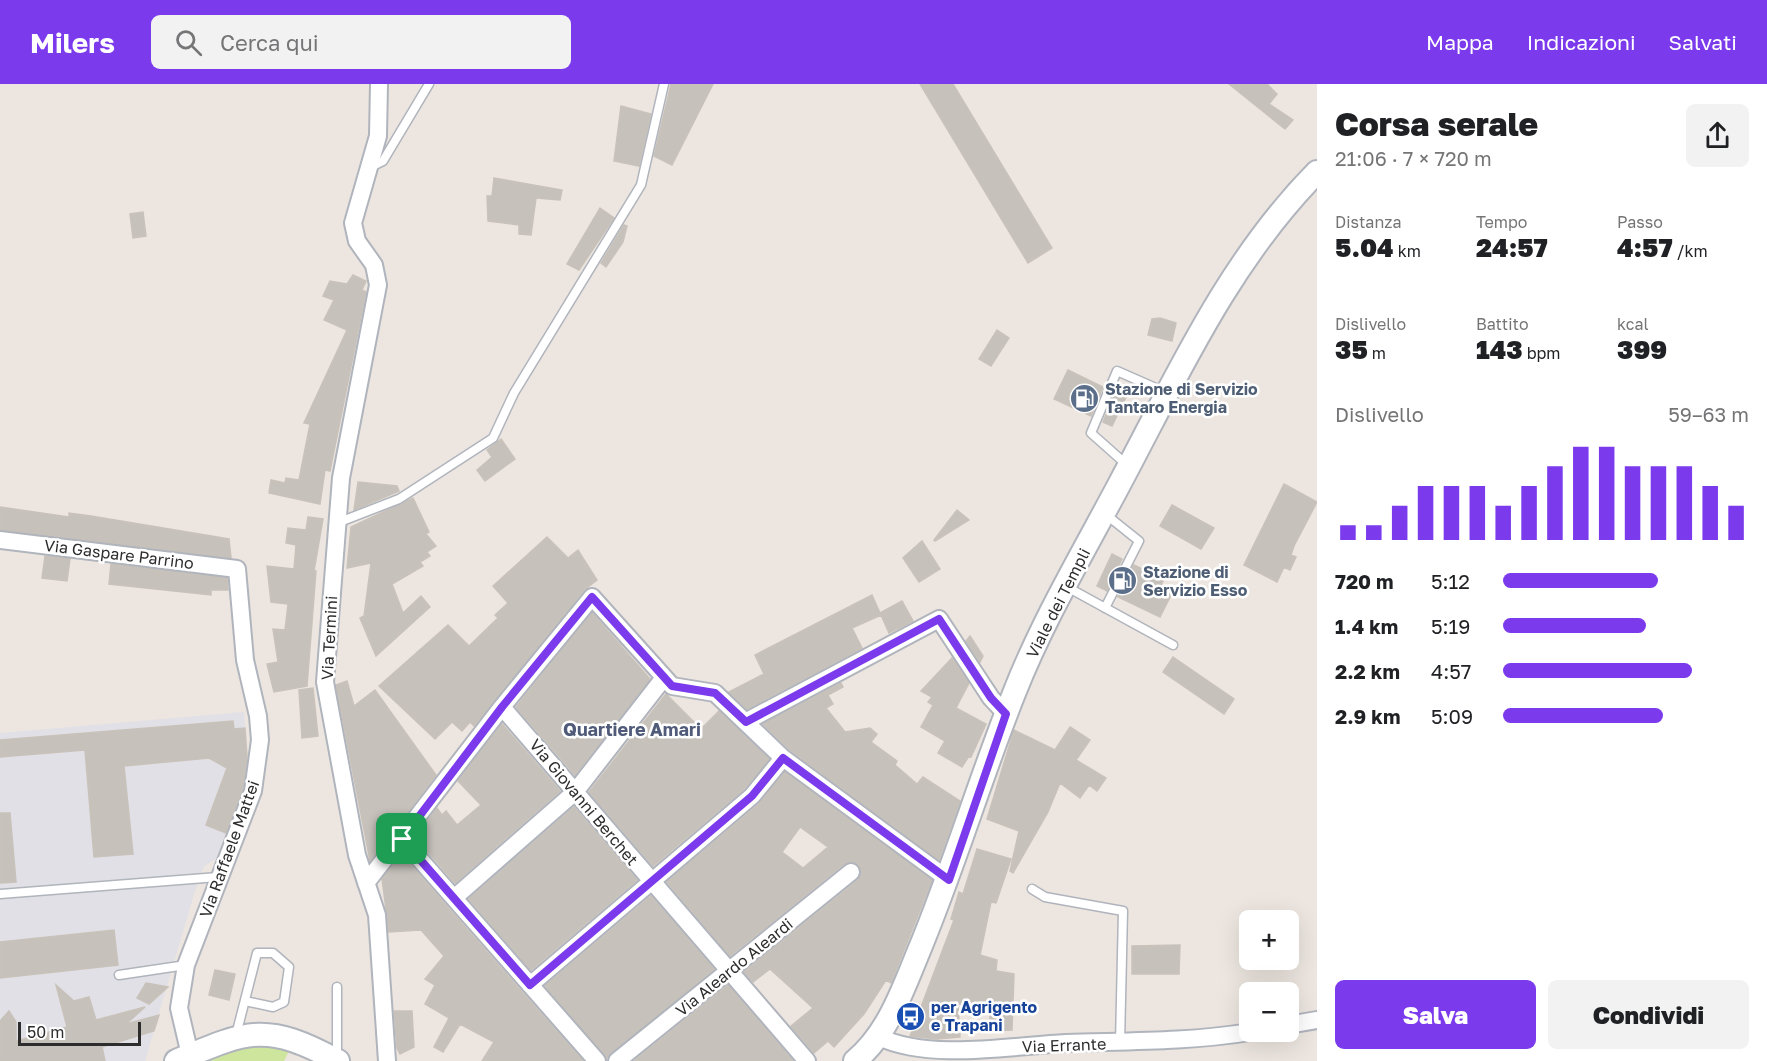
<!DOCTYPE html>
<html lang="it">
<head>
<meta charset="utf-8">
<style>
	:root { --surface:#fff; --page:#f2f2f2; --text:#202124; --muted:#757577; --accent:#7c3aed }
	body { margin:0; font-family:"Golos Text",sans-serif; background:var(--page); color:var(--text); height:100vh; display:flex; flex-direction:column; font-size:22px; white-space:nowrap }
	* { box-sizing:border-box; margin:0 }
	p { font-size:20px; color:var(--muted) }
	.icon { flex:none; width:33px; height:33px; fill:none; stroke:currentColor; stroke-width:2; stroke-linecap:round; stroke-linejoin:round }
	.map { position:relative; flex:1; overflow:hidden }
	.panel { display:flex; flex-direction:column; background:var(--surface); width:450px }
	.panel>* { flex:none }
	.tools { position:absolute; left:1239px; top:826px; display:grid; gap:12px }
	.tools a { display:grid; place-items:center; width:60px; height:60px; border-radius:9px; background:var(--surface); box-shadow:0 6px 24px #0002; font-size:30px }
	.scale { position:absolute; left:18px; bottom:15px; width:123px; box-sizing:border-box; padding-left:6px; border:3px solid #2d2d2d; border-top:0; font-size:16px; line-height:21px; white-space:nowrap; color:#2d2d2d; -webkit-text-stroke:4px #fff; paint-order:stroke }
	.pin { position:absolute; display:grid; place-items:center; width:51px; height:51px; color:#fff; margin:-26px; border-radius:12px; box-shadow:0 3px 9px #0006 }
	.round { display:grid; place-items:center; flex:none; width:63px; height:63px; border-radius:9px; background:var(--page) }
	.head { display:flex; align-items:center; justify-content:space-between; height:102px; padding:0 18px }
	h1 { font-size:33px; font-weight:800; line-height:45px }
	.stats { display:grid; grid-template-columns:repeat(3,1fr); gap:9px; height:102px; padding:6px 18px }
	.stats div { display:grid; align-content:center }
	.stats b { font-size:26px; font-weight:800 }
	.stats small { font-size:16px; font-weight:400 }
	.stats p { font-size:16px }
	.chart { height:168px; padding:12px 18px }
	.chart p { display:flex; justify-content:space-between }
	.chart svg { width:100%; height:108px; margin-top:6px; stroke:var(--accent); stroke-width:6 }
	.cta { display:flex; gap:12px; margin-top:auto; padding:12px 18px }
	.cta a { flex:1; height:69px; border-radius:9px; background:var(--accent); color:#fff; font-size:24px; font-weight:800; line-height:69px; text-align:center }
	.cta a+a { background:var(--page); color:var(--text) }
	ul { padding:0 18px; list-style:none; font-size:20px }
	li { display:grid; grid-template-columns:96px 72px 1fr; align-items:center; height:45px }
	li i { height:15px; border-radius:8px; background:var(--accent) }
	header { display:flex; align-items:center; gap:36px; box-sizing:border-box; height:84px; padding:0 30px; background:var(--accent); color:#fff }
	header strong { font-size:28px }
	nav { display:flex; gap:33px; margin-inline-start:auto; font-size:21px }
	.search { width:420px; height:54px; background:var(--page); display:flex; align-items:center; gap:15px; box-sizing:border-box; padding:0 21px; border-radius:9px; color:var(--muted); font-size:22px }
	main { display:flex; flex:1; min-height:0 }
	.map>svg:first-child { display:block }
</style>
</head>
<body>
<header>
<strong>Milers</strong>
<div class="search"><svg class="icon" aria-label="search" viewBox="0 0 24 24"><circle cx="10" cy="10" r="6"/><path d="M15 15l6 6"/></svg>Cerca qui</div>
<nav><a>Mappa</a><a>Indicazioni</a><a>Salvati</a></nav>
</header>
<main>
<div class="map">
<svg width="1317" height="977" viewBox="0 0 1317 977">
	<rect width="100%" height="100%" fill="#ede6e0"/>
	<path fill="#e1e0e6" d="M244 628 248 689 216 775 204 782 195 807 145 977H0V649Z"/>
	<path fill="#cee59e" d="M269 961 289 967 284 977H209L243 963Z"/>
	<path fill="#c6c1bb" stroke="#c8c2ba" stroke-width="1.5" fill-rule="evenodd" d="M671 0H713L672 81 654 72Z
		M920 0H953L1052 164 1028 179Z
		M1229 0H1267L1277 10 1269 20 1293 36 1285 45Z
		M621 22 651 30 639 82 614 77Z
		M494 94 562 106 560 116 536 114 531 151 519 150V141L488 137 487 112H492Z
		M600 124 614 134 579 186 567 180Z
		M143 128 146 152 133 154 130 130Z
		M624 141 627 142 623 158 606 183 601 179Z
		M353 191 366 197 362 206 366 208 330 387 325 386 320 420 269 409 271 396 285 399 286 394 299 396 310 340 304 339 347 246 324 236 334 216 323 212 330 197 347 200Z
		M1160 234 1176 239 1172 257 1148 251 1152 235Z
		M997 246 1009 254 991 282 979 275Z
		M1068 286 1103 303 1091 332 1054 315Z
		M1115 308 1126 313 1112 342 1103 338Z
		M501 355 515 375 485 397 477 386 492 373 487 366Z
		M358 398 397 402 399 407 354 426Z
		M1284 400 1317 418 1294 462 1291 471 1296 473 1290 486 1284 483 1277 498 1244 481Z
		M413 414 429 448 426 450 436 462 427 468 430 472 420 478 423 482 392 500 403 529 421 512 430 523 376 572 360 534 364 532 371 479 347 484 351 443Z
		M1172 421 1214 444 1201 465 1160 442Z
		M0 423 69 433V429L91 432 229 455 231 474 0 446Z
		M957 426 969 436 935 457 934 456Z
		M308 433 323 435 314 487H316L307 602 274 608 267 580 278 578 273 545 285 546 288 520 271 518 267 482 294 485 296 461 286 459 288 444 306 446Z
		M547 453 568 474 578 466 597 496 584 506 474 642 470 638 462 647 452 638 435 655 379 602 448 541 469 562 498 534 495 531 508 519 493 502Z
		M922 457 940 485 919 498 903 474Z
		M1112 470 1122 475 1107 507 1097 502Z
		M45 472 70 475 67 497 42 494Z
		M111 480 227 494 228 506H211V511L109 500Z
		M1134 481 1152 490 1156 481 1168 487 1161 501 1173 507 1160 533 1118 513Z
		M872 511 880 529 902 517 913 537 889 549 881 531 852 544 862 564 747 625 729 608 764 590 755 571Z
		M592 529 650 595 575 691 516 623Z
		M970 552 983 572 980 578 966 557Z
		M1173 573 1234 615 1224 630 1163 588Z
		M952 574 969 599 956 624 986 640 971 673 969 672 962 683 938 669 945 657 921 643 933 621 928 618 932 613 921 607Z
		M347 597 354 622 375 606 436 691 370 777 336 601Z
		M841 599 843 603 828 611 833 620 826 624 845 648 870 644 877 650 871 658 897 677 895 681 917 700 923 693 960 717 939 776 790 666 763 640Z
		M313 604 318 652 302 654 299 606Z
		M666 610 701 645 719 627 769 675 744 705 653 782 589 708Z
		M233 637 234 645 245 644 247 673 243 704 226 749 206 741 227 684 209 674 124 682 133 770 94 773 85 666 0 673V656Z
		M502 640 560 707 455 799 415 753 437 724 442 731 446 727 457 741 481 721 458 697Z
		M1070 643 1090 656 1076 676 1106 694 1097 707 1089 701 1080 714 1060 699 1048 728 1013 789 1010 787 1019 747 987 735 1014 646 1055 666Z
		M785 688 932 796 891 899 886 896 864 930 834 963 828 957 814 969 791 942 813 924 770 885 753 898 744 888 858 796 861 787 859 781 850 778 844 780 730 872 667 798 759 720ZM800 743 828 763 803 784 782 768Z
		M574 723 637 796 531 886 469 815Z
		M0 729H10L16 798 0 799Z
		M977 765 1011 775 996 819 991 818 980 871 997 876 996 887 1014 890 1012 946 990 947V929L958 919 960 953 937 955 910 952 954 836 951 835 959 808 963 810Z
		M401 770 522 908 583 977H482L494 958 460 940 443 968 434 963 449 934 425 920 435 901 425 895 444 872 421 846 389 848 382 795Z
		M651 812 714 885 607 974 545 902Z
		M114 846 118 881 0 894V858Z
		M1180 861 1179 890H1132V862Z
		M215 886 235 890 229 916 209 911Z
		M146 899 168 903 149 920 137 914Z
		M56 901 74 917 89 913 96 936 145 923 126 940 159 931 154 947 102 963 105 977H0V937L9 927 16 938V957L67 943Z
		M728 901 793 977H634Z
		M394 927H412L414 963 400 970 397 964Z"/>
	<g fill="none" stroke-linecap="round" stroke-linejoin="round">
		<defs>
			<path id="lane" d="M371 83 383 77 429 0
				M1127 381 1091 349 1117 287 1167 309
				M1104 429 1139 457 1105 524
				M337 439 399 415 493 354 514 309 641 101 664 0
				M1067 503 1173 561
				M1032 805 1045 813 1123 827 1120 959
				M0 810 218 793
				M119 891 186 881
				M236 951 257 869H273L289 883 284 918 273 923 245 917
				M337 973V903"/>
			<path id="street" d="M379 0 378 52 353 139 357 157 374 181 378 201 341 394 325 598 357 771 377 831 387 977
				M0 456 237 485 245 576 258 632 260 656 253 707 186 881 179 924 190 971
				M502 623 807 977
				M745 638 939 535 991 614 1006 630
				M402 755 597 977
				M366 799 502 623 592 513 672 602 715 609 783 674 949 796
				M454 814 575 708 663 595
				M530 901 752 712 783 674
				M1288 941 1317 936
				M879 953C930 977 1010 962 1066 959 1128 957 1188 958 1250 948
				M617 977 851 788"/>
			<path id="secondary" d="M176 977C249 946 266 938 338 977
				M855 977C888 949 902 908 918 869 954 783 980 694 1015 607 1043 536 1084 467 1120 399 1178 290 1229 177 1317 88"/>
		</defs>
		<use href="#lane" stroke="#b0b4bc" stroke-width="11"/>
		<use href="#street" stroke="#b0b4bc" stroke-width="20"/>
		<use href="#secondary" stroke="#b0b4bc" stroke-width="26"/>
		<use href="#lane" stroke="#fff" stroke-width="8"/>
		<use href="#street" stroke="#fff" stroke-width="16"/>
		<use href="#secondary" stroke="#fff" stroke-width="22"/>
	</g>
	<g fill="none" stroke-linecap="round" stroke-linejoin="round">
		<defs>
			<path id="route" d="M592 513 672 602 715 609 746 638 939 535 991 614 1006 630 949 796 783 674 752 712 530 901 402 755 502 623Z"/>
		</defs>
		<use href="#route" stroke="#fff" stroke-width="12"/>
		<use href="#route" stroke="#7c3aed" stroke-width="8"/>
	</g>
	<defs>
		<symbol id="fuel-disc" viewBox="-11 -11 22 22"><circle r="9.5" fill="#5c6f8a" stroke="#fff"/><path d="M-5.5-6h7V0h2V4h1.3V-2.5L3-4.5l.8-.8L6-3V5H2.5V1h-1V6h-7ZM-4.2-4.7v3.2H.2V-4.7Z" fill="#fff"/></symbol>
		<symbol id="bus-disc" viewBox="-11 -11 22 22"><circle r="9.5" fill="#1a4fb4" stroke="#fff"/><path d="M-5-6H5V4H4V6H2V4H-2V6H-4V4H-5ZM-3.5-4V0h7V-4ZM-3.5 1.2v1.5H-2V1.2ZM2 1.2v1.5H3.5V1.2Z" fill="#fff"/></symbol>
	</defs>
	<g fill-rule="evenodd">
		<use href="#fuel-disc" x="1068" y="298" width="33" height="33"/>
		<use href="#fuel-disc" x="1106" y="480" width="33" height="33"/>
		<use href="#bus-disc" x="894" y="916" width="33" height="33"/>
	</g>
	<g text-anchor="middle" stroke-width="5" stroke-linejoin="round" paint-order="stroke">
		<g font-size="16" font-weight="bold" fill="#4e5e75" stroke="#fff" text-anchor="start">
			<text x="1105" y="311">Stazione di Servizio<tspan x="1105" dy="18">Tantaro Energia</tspan></text>
			<text x="1143" y="494">Stazione di<tspan x="1143" dy="18">Servizio Esso</tspan></text>
		</g>
		<g font-size="16" fill="#2d2d2d" stroke="#fff">
			<text transform="translate(119 470) rotate(7)" y="6">Via Gaspare Parrino</text>
			<text transform="translate(1058 519) rotate(-63)" y="6">Viale dei Templi</text>
			<text transform="translate(329 554) rotate(-87)" y="6">Via Termini</text>
			<text transform="translate(584 718) rotate(50)" y="6">Via Giovanni Berchet</text>
			<text transform="translate(229 765) rotate(-70)" y="6">Via Raffaele Mattei</text>
			<text transform="translate(734 883) rotate(-39)" y="6">Via Aleardo Aleardi</text>
			<text transform="translate(1064 961) rotate(-2)" y="6">Via Errante</text>
		</g>
		<g font-size="16" font-weight="bold" fill="#164399" stroke="#fff" text-anchor="start">
			<text x="931" y="929">per Agrigento<tspan x="931" dy="18">e Trapani</tspan></text>
		</g>
		<g font-size="18" font-weight="bold" fill="#505b7a" stroke="#fff">
			<text x="632" y="652">Quartiere Amari</text>
		</g>
	</g>
</svg>
<div class="tools">
<a>+</a>
<a>−</a>
</div>
<div class="scale">50 m</div>
<div class="pin" style="left:402px;top:755px;background:#1e9e55"><svg class="icon" aria-label="arrive" viewBox="0 0 24 24"><path d="M6 21V4h12l-3 4 3 4H6"/></svg></div>
</div>
<section class="panel">
<div class="head"><div><h1>Corsa serale</h1><p>21:06 · 7 × 720 m</p></div><a class="round"><svg class="icon" aria-label="share" viewBox="0 0 24 24"><path d="M12 15V3M7 8l5-5 5 5M5 13v7h14v-7"/></svg></a></div>
<div class="stats">
<div><p>Distanza</p><b>5.04<small> km</small></b></div>
<div><p>Tempo</p><b>24:57</b></div>
<div><p>Passo</p><b>4:57<small> /km</small></b></div>
</div>
<div class="stats">
<div><p>Dislivello</p><b>35<small> m</small></b></div>
<div><p>Battito</p><b>143<small> bpm</small></b></div>
<div><p>kcal</p><b>399</b></div>
</div>
<div class="chart"><p><span>Dislivello</span>59–63 m</p>
<svg viewBox="0 0 160 44" preserveAspectRatio="none"><path d="M5 44V38M15 44V38M25 44V30M35 44V22M45 44V22M55 44V22M65 44V30M75 44V22M85 44V14M95 44V6M105 44V6M115 44V14M125 44V14M135 44V14M145 44V22M155 44V30"/></svg>
</div>
<ul>
<li><b>720 m</b>5:12<i style="width:63%"></i></li>
<li><b>1.4 km</b>5:19<i style="width:58%"></i></li>
<li><b>2.2 km</b>4:57<i style="width:77%"></i></li>
<li><b>2.9 km</b>5:09<i style="width:65%"></i></li>
</ul>
<div class="cta"><a>Salva</a><a>Condividi</a></div>
</section>
</main>
</body>
</html>
